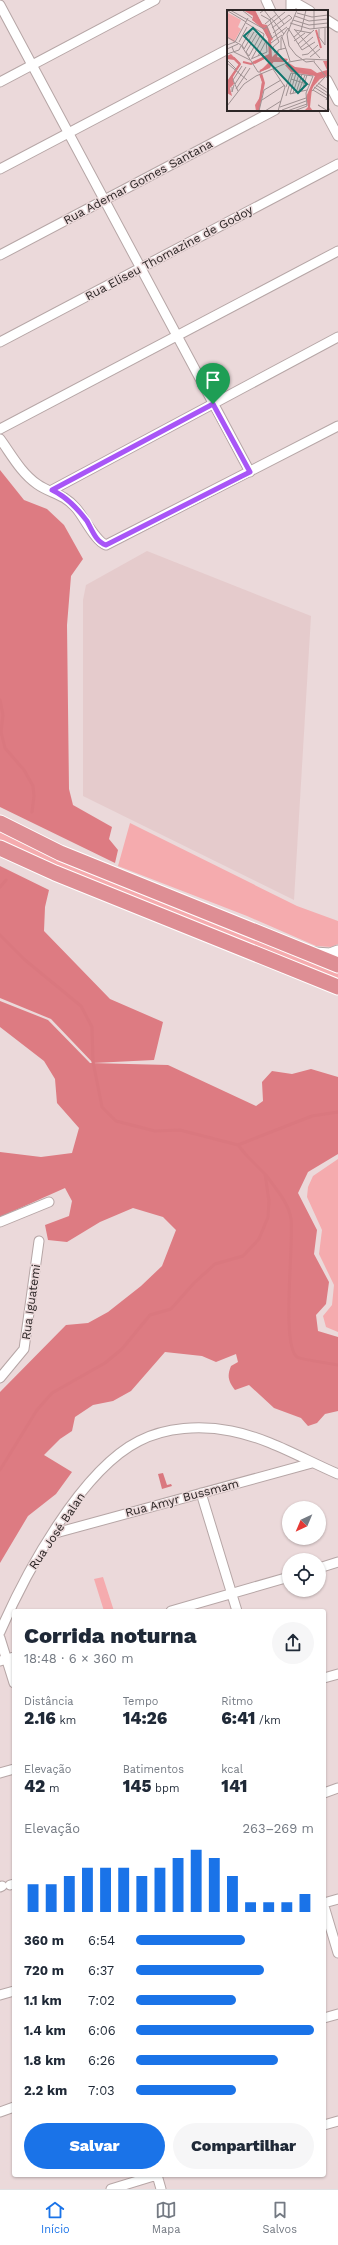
<!DOCTYPE html>
<html lang="pt">
<head>
<meta charset="utf-8">
<style>
	:root { --surface:#fff; --page:#f6f6f7; --text:#1f2937; --muted:#747a83; --line:#e0e1e3; --accent:#1a73e8 }
	body { margin:0; font-family:"Work Sans",sans-serif; background:var(--page); color:var(--text); height:100vh; display:flex; flex-direction:column; font-size:15px; white-space:nowrap }
	* { box-sizing:border-box; margin:0 }
	p { font-size:13px; color:var(--muted) }
	.icon { flex:none; width:22px; height:22px; fill:none; stroke:currentColor; stroke-width:2; stroke-linecap:round; stroke-linejoin:round }
	.map { position:relative; flex:1; overflow:hidden }
	.side { position:absolute; left:12px; top:1609px; width:314px; height:568px; display:flex; flex-direction:column; background:var(--surface); border-radius:4px; box-shadow:0 1px 3px #0004 }
	.side>* { flex:none }
	.needle { width:26px; rotate:224deg }
	.buttons { position:absolute; left:282px; top:1501px; display:grid; gap:8px }
	.buttons a { display:grid; place-items:center; width:44px; height:44px; border-radius:50%; background:var(--surface); box-shadow:0 1px 3px #0004; font-size:20px }
	.pin { position:absolute; display:grid; place-items:center; width:34px; height:34px; color:#fff; margin:-41px -17px; border-radius:50% 50% 50% 0; rotate:-45deg; box-shadow:0 0 4px #0007 }
	.pin .icon { rotate:45deg }
	.round { display:grid; place-items:center; flex:none; width:42px; height:42px; border-radius:21px; background:var(--page) }
	.head { display:flex; align-items:center; justify-content:space-between; height:68px; padding:0 12px }
	h1 { font-size:22px; font-weight:800; line-height:30px }
	.stats { display:grid; grid-template-columns:repeat(3,1fr); gap:6px; height:68px; padding:4px 12px }
	.stats div { display:grid; align-content:center }
	.stats b { font-size:17px; font-weight:800 }
	.stats small { font-size:11px; font-weight:400 }
	.stats p { font-size:11px }
	.chart { height:112px; padding:8px 12px }
	.chart p { display:flex; justify-content:space-between }
	.chart svg { width:100%; height:72px; margin-top:4px; stroke:var(--accent); stroke-width:6 }
	.button { display:flex; gap:8px; margin-top:auto; padding:8px 12px }
	.button a { flex:1; height:46px; border-radius:24px; background:var(--accent); color:#fff; font-size:16px; font-weight:800; line-height:46px; text-align:center }
	.button a+a { background:var(--page); color:var(--text) }
	ul { padding:0 12px; list-style:none; font-size:13px }
	li { display:grid; grid-template-columns:64px 48px 1fr; align-items:center; height:30px }
	li i { height:10px; border-radius:5px; background:var(--accent) }
	.tabs { display:flex; justify-content:space-around; align-items:center; height:56px; border-top:1px solid var(--line); background:var(--surface); font-size:11px; color:var(--muted) }
	.tabs a { display:grid; justify-items:center; gap:2px }
	.tabs .current { color:var(--accent) }
	.map>svg:first-child { display:block }
</style>
</head>
<body>
<div class="map">
<svg width="338" height="2189" viewBox="0 0 338 2189">
	<rect width="100%" height="100%" fill="#ebd9da"/>
	<path fill="#e5cbcc" d="M147 551 311 616 294 900 83 796V600L86 585Z"/>
	<path fill="#f5abae" d="M130 823 297 906 338 921V944L331 947 316 946 247 916 118 866Z
		M0 831 50 855 338 971V981L141 902 0 842Z
		M338 1159V1332L326 1327 323 1316 332 1305 334 1285 319 1254 322 1230 307 1197 308 1187 313 1176Z
		M103 1577 114 1611H104L94 1579Z"/>
	<path fill="#dd7b82" d="M0 470 24 500 47 509 64 525 83 559 71 576 67 625 69 789 73 805 112 827 109 839 118 850 115 863 0 807Z
		M0 866 49 890 45 907 44 931 110 999 163 1022 154 1060 93 1063 51 1019 0 998Z
		M0 1001 48 1020 90 1063 168 1065 256 1106 263 1101 262 1082 272 1071 292 1074 311 1069 338 1077V1154L308 1172 298 1193 317 1230 314 1254 329 1282 326 1304 316 1315 318 1331 338 1337V1411L325 1414 317 1423 308 1426 301 1418 274 1408 249 1385 235 1390C228 1381 227 1376 231 1366L238 1362 236 1354 216 1362 202 1356 165 1352 131 1391 113 1401 93 1405 75 1417 72 1431 60 1439 44 1455 72 1472 56 1494 28 1516 0 1563V1392L66 1325 88 1323 108 1312 141 1286 162 1266 176 1230 163 1217 133 1208 100 1222 67 1242 48 1240 45 1225 69 1216 72 1201 65 1188 0 1217V1152L41 1157 72 1153 79 1128 57 1103 55 1079 44 1061 0 1027Z"/>
	<path fill="#da787f" d="M163 1473 167 1485 171 1484 172 1486 162 1489 158 1474Z"/>
	<g fill="none" stroke-linecap="round" stroke-linejoin="round">
		<path stroke="#da787f" stroke-width="3" d="M0 700 3 715 1 732 5 748 24 770 33 786 34 796 32 812
			M0 887 6 880
			M0 935 25 960 81 1006 92 1027 93 1062 102 1107 116 1121 155 1131 180 1130 238 1145 247 1156 265 1174 269 1201 268 1217 259 1239 243 1256 215 1264 194 1283 171 1309 150 1315 122 1349 105 1363 52 1393 37 1410 0 1470
			M238 1145 312 1116 338 1112
			M266 1175C275 1188 289 1203 291 1219 294 1243 281 1345 297 1357 299 1359 333 1364 338 1365"/>
		<defs>
			<path id="minor" d="M266 0 271 11
				M291 0 310 11
				M291 0V11
				M0 5 250 472
				M327 20 338 27
				M327 80 338 101
				M0 82 155 0
				M324 110 338 136
				M0 169 228 49
				M0 255 275 110
				M0 342 338 164
				M0 429 338 251
				M0 439C11 454 21 473 37 484 51 494 63 493 76 508 84 517 95 541 106 545L338 426
				M52 490 338 337
				M0 1222 49 1202
				M0 1378 24 1349 39 1241
				M201 1493 237 1611
				M52 1534 312 1463
				M319 1568 338 1562
				M171 1611 289 1577
				M0 1632C25 1574 81 1470 139 1441 166 1427 201 1425 231 1431 268 1438 303 1459 338 1474
				M0 1638 14 1683
				M0 1661 14 1657
				M324 1678 338 1674
				M0 1773 14 1769
				M324 1793 338 1788
				M10 1885 14 1884
				M0 1887 2 1886
				M324 1903 338 1899
				M324 1906 338 1953
				M0 1995 14 1991
				M324 2018 338 2014
				M0 2112 14 2107
				M324 2125 338 2121
				M157 2175 161 2189
				M111 2189 157 2175"/>
			<path id="tertiary" d="M315 953 330 954 338 951"/>
			<path id="trunk" d="M0 823 60 853 338 965
				M0 848 55 873 338 987"/>
		</defs>
		<use href="#minor" stroke="#b6a6a6" stroke-width="11"/>
		<use href="#tertiary" stroke="#b6a6a6" stroke-width="13"/>
		<use href="#trunk" stroke="#fff" stroke-width="17"/>
		<use href="#minor" stroke="#fff" stroke-width="9"/>
		<use href="#tertiary" stroke="#fff" stroke-width="11"/>
		<use href="#trunk" stroke="#de8e94" stroke-width="15"/>
	</g>
	<g fill="none" stroke-linecap="round" stroke-linejoin="round">
		<defs>
			<path id="route" d="M213 404 250 472 242 476 106 545C96 542 92 530 87 521 77 508 67 497 52 490Z"/>
		</defs>
		<use href="#route" stroke="#fff" stroke-width="8"/>
		<use href="#route" stroke="#a855f7" stroke-width="5"/>
	</g>
	<g text-anchor="middle" stroke-width="3" stroke-linejoin="round" paint-order="stroke">
		<g font-size="12" fill="#2c2626" stroke="#ebd9da">
			<text transform="translate(138 182) rotate(-28)" y="4">Rua Ademar Gomes Santana</text>
			<text transform="translate(169 253) rotate(-28)" y="4">Rua Eliseu Thomazine de Godoy</text>
			<text transform="translate(31 1302) rotate(-82)" y="4">Rua Iguatemi</text>
			<text transform="translate(182 1498) rotate(-15)" y="4">Rua Amyr Bussmam</text>
			<text transform="translate(57 1531) rotate(-56)" y="4">Rua José Balan</text>
		</g>
	</g>
	<g transform="translate(227 10)">
		<rect width="101" height="101" fill="#ebd9da"/>
		<path d="M2 0 1 3 14 10 11 17 14 19 7 32 0 28V3Z" fill="#f5abae"/>
		<path d="M16 0H28L35 14 40 15 46 29 44 31 45 47 52 40 50 47 61 49 59 52H46L43 58 32 62 43 51 39 48 28 54 25 52 42 44V31L37 20 25 10 26 6ZM4 44 14 54 6 67 7 74 3 78 5 86 0 83V72L12 55 7 50 0 49V46ZM96 51H101V66L93 69 85 78 83 97 86 101H77L81 97 79 87 88 66 64 62 58 55 62 53 68 57 84 59 90 63 100 60ZM35 63 38 73 32 101H29L28 95 33 87 35 72 32 64Z" fill="#dd7b82"/>
		<path fill="none" stroke="#da787f" stroke-width="2" d="M26 0 42 28 43 50 58 51M89 20 94 38M0 48H7L13 54M16 52 24 54 39 47 44 51M59 55 80 63 93 65 101 62M33 61 40 58 46 51M0 73 13 54M31 101 36 72 34 65M82 101V85L90 64"/>
		<path fill="none" stroke="#9f9192" stroke-width="1" d="M3 0 37 19 58 2M15 0 25 8M46 0 57 14M87 0V19M1 1 19 12M33 3 37 0 44 9M70 3 85 7 101 5M34 5 43 10 52 32M68 6 82 11 101 9M44 8 57 24M66 10 82 15 101 13M19 13 37 24 36 28M63 13 83 19 101 17M38 14 50 4M40 17 45 28 60 17M45 18 62 5M61 18 75 40 88 32M67 19 93 48M92 19V27L98 35M24 20 15 35 17 39 27 22M68 20 84 23M46 23 65 8 62 5M30 24 19 42 22 46 33 26M0 27 14 35 31 62H34M55 27 63 51M67 27 74 21 79 0M67 31 78 23M12 32 20 17M44 33 55 25M71 34 87 20M0 35 8 32 21 8M98 35V18M5 37 7 42 23 50M73 38 86 27M0 39 11 34M54 40V28L61 18M48 43 46 37 52 32M0 44 12 40 14 36M49 45 51 40 59 38M69 45 62 36 60 24 70 0M69 45 79 52 88 51M75 45 81 44 91 35M31 46 39 31M83 47 93 39M25 48 36 28M24 49 40 42 39 30M0 50 9 59M87 52 101 69M0 53 20 70M46 59 58 77 51 101M64 69 83 75M91 73 101 80M8 74 19 57M89 75 101 83M5 77V82L7 75M59 77 64 63 86 66M87 77 101 86 99 90M9 79 23 58M86 80 101 89M11 81 6 70 15 56M72 81 78 65M75 81 80 65M85 81 98 67M66 83 72 64M69 83 75 64M63 84 69 63M63 84 80 80M59 86 66 63M35 90 58 75M0 96 17 74 29 66 62 52 79 49 101 50M93 96 91 95 101 101M53 97 79 88M55 100 79 91M32 101 37 80 54 70M38 101 54 91M60 101 80 94M67 101 80 96 79 83 86 66"/>
		<path fill="#0f766e" fill-opacity="0.15" stroke="#0f766e" stroke-width="2" d="M26 18 80 74 71 83 17 26Z"/>
		<rect width="101" height="101" fill="none" stroke="#2c2626" stroke-width="2"/>
	</g>
</svg>
<div class="buttons">
<a><svg class="needle" viewBox="-14 -14 28 28"><path d="M0-13l5 13h-10z" fill="#e53935"/><path d="M0 13l5-13h-10z" fill="#747a83"/></svg></a>
<a><svg class="icon" aria-label="locate" viewBox="0 0 24 24"><circle cx="12" cy="12" r="6"/><path d="M12 2v4M12 18v4M2 12h4M18 12h4"/></svg></a>
</div>
<div class="pin" style="left:213px;top:404px;background:#1e9e55"><svg class="icon" aria-label="arrive" viewBox="0 0 24 24"><path d="M6 21V4h12l-3 4 3 4H6"/></svg></div>
<section class="side">
<div class="head"><div><h1>Corrida noturna</h1><p>18:48 · 6 × 360 m</p></div><a class="round"><svg class="icon" aria-label="share" viewBox="0 0 24 24"><path d="M12 15V3M7 8l5-5 5 5M5 13v7h14v-7"/></svg></a></div>
<div class="stats">
<div><p>Distância</p><b>2.16<small> km</small></b></div>
<div><p>Tempo</p><b>14:26</b></div>
<div><p>Ritmo</p><b>6:41<small> /km</small></b></div>
</div>
<div class="stats">
<div><p>Elevação</p><b>42<small> m</small></b></div>
<div><p>Batimentos</p><b>145<small> bpm</small></b></div>
<div><p>kcal</p><b>141</b></div>
</div>
<div class="chart"><p><span>Elevação</span>263–269 m</p>
<svg viewBox="0 0 160 44" preserveAspectRatio="none"><path d="M5 44V27M15 44V27M25 44V22M35 44V17M45 44V17M55 44V17M65 44V22M75 44V17M85 44V11M95 44V6M105 44V11M115 44V22M125 44V38M135 44V38M145 44V38M155 44V33"/></svg>
</div>
<ul>
<li><b>360 m</b>6:54<i style="width:61%"></i></li>
<li><b>720 m</b>6:37<i style="width:72%"></i></li>
<li><b>1.1 km</b>7:02<i style="width:56%"></i></li>
<li><b>1.4 km</b>6:06<i style="width:100%"></i></li>
<li><b>1.8 km</b>6:26<i style="width:80%"></i></li>
<li><b>2.2 km</b>7:03<i style="width:56%"></i></li>
</ul>
<div class="button"><a>Salvar</a><a>Compartilhar</a></div>
</section>
</div>
<nav class="tabs">
<a class="current"><svg class="icon" aria-label="home" viewBox="0 0 24 24"><path d="M3 11l9-7 9 7M6 9v11h12V9"/></svg>Início</a>
<a><svg class="icon" aria-label="map" viewBox="0 0 24 24"><path d="M3 6l6-2 6 2 6-2v14l-6 2-6-2-6 2zM9 4v14M15 6v14"/></svg>Mapa</a>
<a><svg class="icon" aria-label="saved" viewBox="0 0 24 24"><path d="M7 4h10v16l-5-4-5 4z"/></svg>Salvos</a>
</nav>
</body>
</html>
